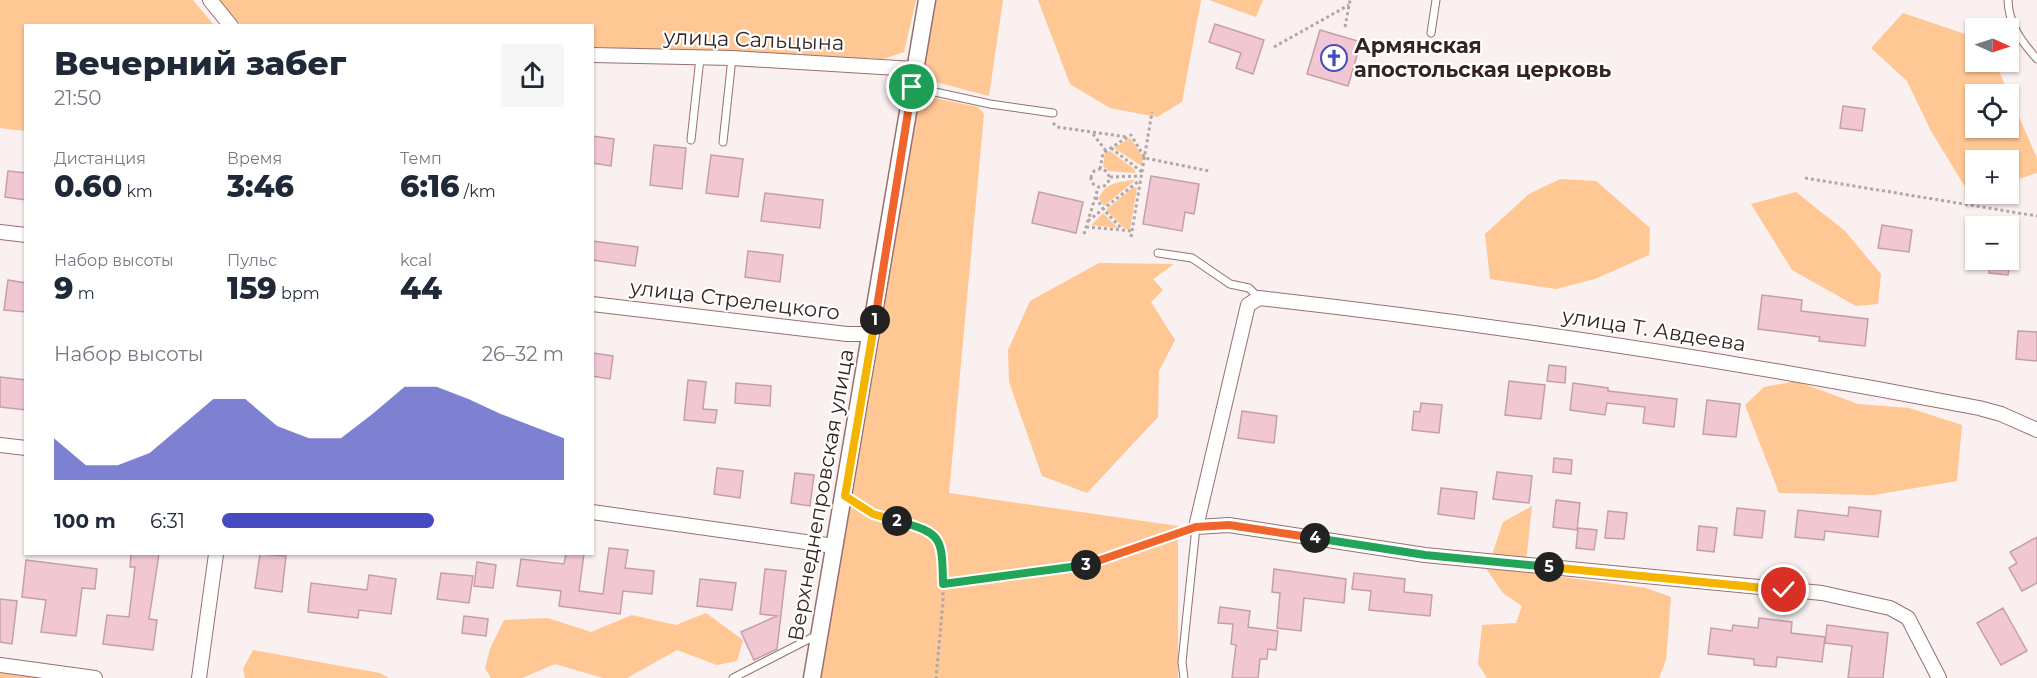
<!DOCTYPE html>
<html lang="ru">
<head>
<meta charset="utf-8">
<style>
	:root { --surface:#fff; --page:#f6f6f7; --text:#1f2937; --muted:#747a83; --accent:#484bc0 }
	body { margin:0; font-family:Montserrat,sans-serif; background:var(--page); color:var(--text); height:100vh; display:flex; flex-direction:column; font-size:22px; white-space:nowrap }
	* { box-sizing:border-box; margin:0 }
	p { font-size:20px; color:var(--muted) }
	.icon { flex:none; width:33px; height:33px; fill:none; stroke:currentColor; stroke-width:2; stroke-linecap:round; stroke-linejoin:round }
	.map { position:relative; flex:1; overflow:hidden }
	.drawer { position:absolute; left:24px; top:24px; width:570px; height:531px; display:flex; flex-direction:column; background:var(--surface); border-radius:0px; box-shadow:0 2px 4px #0004 }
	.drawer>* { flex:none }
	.needle { width:39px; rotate:93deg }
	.tools { position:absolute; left:1965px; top:18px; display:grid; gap:12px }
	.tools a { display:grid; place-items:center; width:54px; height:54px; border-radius:0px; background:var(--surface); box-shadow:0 2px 4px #0004; font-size:30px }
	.pin { position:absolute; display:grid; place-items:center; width:51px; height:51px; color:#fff; margin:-26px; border:3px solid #fff; border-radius:50%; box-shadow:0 2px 6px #0007 }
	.km { position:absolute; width:30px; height:30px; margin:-15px; border-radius:50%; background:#222; color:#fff; font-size:16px; line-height:30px; text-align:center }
	.round { display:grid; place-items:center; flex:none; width:63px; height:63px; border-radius:0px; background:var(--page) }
	.head { display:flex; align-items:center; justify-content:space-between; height:102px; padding:0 30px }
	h1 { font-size:33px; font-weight:800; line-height:45px }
	.stats { display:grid; grid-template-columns:repeat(3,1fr); gap:9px; height:102px; padding:6px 30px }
	.stats div { display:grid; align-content:center }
	.stats b { font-size:30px; font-weight:800 }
	.stats small { font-size:16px; font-weight:400 }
	.stats p { font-size:16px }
	.chart { height:168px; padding:12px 30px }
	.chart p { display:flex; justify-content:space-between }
	.chart svg { width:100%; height:108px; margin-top:6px; fill:var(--accent); opacity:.7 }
	ul { padding:0 30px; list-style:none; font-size:20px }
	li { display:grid; grid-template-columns:96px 72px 1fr; align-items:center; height:45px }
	li i { height:15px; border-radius:8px; background:var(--accent) }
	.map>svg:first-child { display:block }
</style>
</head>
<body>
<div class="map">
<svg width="2037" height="678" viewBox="0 0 2037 678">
	<rect width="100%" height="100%" fill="#f9f0ef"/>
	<path fill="#ffc794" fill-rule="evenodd" d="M0 0H193L214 25 26 26 25 131 0 128Z
		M215 0H916L904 52 883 59 593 47 592 26 241 25Z
		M936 0H1003L989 96 932 81 923 68Z
		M1038 0H1201L1182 102 1157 117 1110 108 1070 84Z
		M1209 0H1263L1256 17Z
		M1903 13 1971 36 1975 39 1976 62H1995L2037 158V173L2009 182 2008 160H1976L1975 193 1970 195 1931 131 1907 81 1871 48ZM1976 94H2008V128H1976Z
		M930 97 978 107 984 114 949 493 1178 526V678H818L919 101Z
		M1130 138 1143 157 1142 166 1114 148Z
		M1110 151 1135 170V173L1109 171 1103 166 1105 153Z
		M1560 179 1596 181 1650 228 1649 255 1595 279 1556 289 1490 279 1485 234 1529 194Z
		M1134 180V181L1104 206 1099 199C1104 183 1118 182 1134 180Z
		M1133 187 1137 188 1130 229H1125L1106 210Z
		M1796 192 1845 231 1881 274 1878 304 1856 306 1792 270 1751 204Z
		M1103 213 1118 228 1091 225Z
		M1099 263 1174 264 1153 279 1163 290 1151 302 1175 340 1159 371 1158 417 1087 493 1042 476 1009 382 1008 350 1030 301Z
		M1796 381 1858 404 1909 408 1962 425 1957 481 1874 495 1779 493 1745 405 1764 387Z
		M1532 506 1525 572 1646 588 1671 597 1666 660 1659 678H1487L1478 664 1482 625 1516 623 1522 606 1503 593 1487 570 1503 522Z
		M706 613 743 640 737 661 717 665 677 650 627 678H603L555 664 522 678H491L485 668 490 649 504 620 548 618 591 632 632 615 676 625Z
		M253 650 380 673 389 678H245L243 669Z
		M0 672 49 678H0Z"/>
	<path fill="#f1c7d3" stroke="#c69ea9" stroke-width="1.5" d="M1215 24 1264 40 1253 74 1236 68 1241 53 1209 42Z
		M1320 30 1361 42 1348 86 1307 74Z
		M1843 106 1865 109 1862 131 1840 128Z
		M592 136 614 139 611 166 592 163Z
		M654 145 686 148 682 189 650 185Z
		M711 155 743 159 738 197 706 193Z
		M8 171 26 173V200L5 197Z
		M1151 176 1199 184 1194 214 1185 212 1182 231 1143 224Z
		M1039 192 1083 202 1076 233 1032 223Z
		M765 193 823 200 820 228 761 221Z
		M1882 225 1912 230 1909 252 1878 248Z
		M592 241 638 247 635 266 592 260Z
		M748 251 783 255 780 282 745 277Z
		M1990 260H2010L2008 275 1989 273Z
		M8 280 26 283V312L4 310Z
		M1762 295 1802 300 1801 311 1868 319 1865 346 1819 341 1820 337 1758 329Z
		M2018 331 2037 332V361L2016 359Z
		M592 353 613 356 610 379 592 376Z
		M1549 365 1566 367 1565 383 1547 381Z
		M0 377 26 380V410L0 407Z
		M688 380 706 382 703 409 717 410 715 423 684 420Z
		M1509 381 1545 385 1541 419 1505 415Z
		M736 383 771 386 770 406 735 403Z
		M1573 383 1608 388V391L1677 399 1674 427 1643 423 1645 407 1607 403 1605 415 1570 410Z
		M1707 400 1740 404 1736 437 1703 434Z
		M1421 403 1442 405 1439 433 1412 430 1414 411 1420 412Z
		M1242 411 1277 416 1274 443 1238 438Z
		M1554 458 1572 460 1571 474 1553 472Z
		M717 468 743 471 740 498 714 494Z
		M1497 472 1532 476 1529 503 1493 499Z
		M795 473 814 475 810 506 791 503Z
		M1441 488 1477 492 1474 519 1438 514Z
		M1556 500 1580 503 1577 530 1553 527Z
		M1849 507 1881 511 1878 537 1825 531 1824 540 1795 537 1798 510 1848 516Z
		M1737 508 1765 511 1762 538 1734 535Z
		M1608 511 1627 513 1624 539 1605 538Z
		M1699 526 1717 528 1714 552 1697 550Z
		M1578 528 1597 530 1594 550 1576 548Z
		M2037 537V583L2022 591 2009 568 2017 563 2010 552Z
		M609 548 628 550 625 568 654 571 652 594 623 591 620 614 559 606 561 591 517 586 521 559 564 564 566 554H584L579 591 603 594Z
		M131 554H159L149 619 157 620 153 650 103 644 107 615 129 617 135 567H130Z
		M260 554 286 556 282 592 255 588Z
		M26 560 97 569 95 589 82 588 76 636 41 632 46 600 22 597Z
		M477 562 496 565 493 588 474 586Z
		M765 569 786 571 777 649 754 660 741 632 777 616 760 614Z
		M1274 569 1346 579 1344 603 1304 598 1301 631 1277 628 1280 593 1272 592Z
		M441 573 473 576 469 603 437 599Z
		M1354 573 1405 579 1404 592 1432 595 1430 616 1369 610 1371 591 1352 589Z
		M369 575 396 579 391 614 359 610 358 618 308 612 311 583 367 590Z
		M700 579 736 583 732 610 697 606Z
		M0 599 17 601 12 644 0 642Z
		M1220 607 1250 611 1248 627 1278 631 1276 650 1268 649 1267 659H1260L1258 678H1232L1236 645 1231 644 1233 624 1218 623Z
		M2003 608 2027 651 2001 665 1977 623Z
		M464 616 488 619 486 636 462 633Z
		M1759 618 1792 622 1791 633 1825 637 1822 662 1777 657 1776 667 1754 665V659L1708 654 1711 628 1732 631 1733 625 1758 628Z
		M1827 625 1888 633 1883 678H1848L1852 646 1825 643Z"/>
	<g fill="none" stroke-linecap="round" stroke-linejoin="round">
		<defs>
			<path id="service" d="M2008 0C2009 25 2021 41 2037 59
				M1431 33 1436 0
				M912 87 990 104 1053 113
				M691 140 700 58
				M723 142 732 58
				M1158 253 1192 258 1230 284 1249 288 1259 298
				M733 678 817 635
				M1184 678 1182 662 1196 527"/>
			<path id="minor" d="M210 0 231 26
				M592 55 732 58 914 69
				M0 232 26 235
				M592 304 847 334H872
				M0 445 26 448
				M592 512 834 546
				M0 665 95 678
				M199 678 216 554
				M1939 678 1908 618 1890 608 1822 593 1425 555 1229 525 1196 527 1248 305 1259 298C1500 325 1741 362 1979 408L2001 414 2037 430"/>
			<path id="tertiary" d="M812 678 927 0"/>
		</defs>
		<use href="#service" stroke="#97706f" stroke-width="9"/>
		<use href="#minor" stroke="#97706f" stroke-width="16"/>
		<use href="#tertiary" stroke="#97706f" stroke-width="19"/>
		<path stroke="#b2a7a6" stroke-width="3" stroke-dasharray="3 3" stroke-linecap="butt" d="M1345 27 1350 0
			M1274 47 1349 5
			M1053 123 1057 127 1127 137
			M1093 134 1106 151
			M1111 148 1142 172
			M1091 178a9 9 0 1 1 18 0a9 9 0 1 1-18 0Z
			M1100 169 1103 153 1131 135 1145 158 1209 171
			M1110 177 1141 176
			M1805 178 2037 216
			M1096 197 1103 209 1122 229
			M1088 221 1140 180
			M1086 227 1132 231
			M1084 234 1098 188
			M1131 237 1152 112
			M856 505 873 514 930 532 943 548V602L936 678
			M943 584 1089 565 1183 531"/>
		<use href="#service" stroke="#fff" stroke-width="7"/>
		<use href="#minor" stroke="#fff" stroke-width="14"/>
		<use href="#tertiary" stroke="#fff" stroke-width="16"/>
	</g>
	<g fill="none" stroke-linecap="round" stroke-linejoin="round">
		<defs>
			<path id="split-1" d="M875 320 912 87"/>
			<path id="split-2" d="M875 320 845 496 873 514 897 521"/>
			<path id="split-3" d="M897 521C943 533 942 538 943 584L1086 565"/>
			<path id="split-4" d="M1086 565 1196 527 1229 525 1315 538"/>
			<path id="split-5" d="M1315 538 1425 555 1549 567"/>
			<path id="split-6" d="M1549 567 1784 590"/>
		</defs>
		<use href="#split-1" stroke="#fff" stroke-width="12"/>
		<use href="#split-2" stroke="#fff" stroke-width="12"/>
		<use href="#split-3" stroke="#fff" stroke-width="12"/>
		<use href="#split-4" stroke="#fff" stroke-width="12"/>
		<use href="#split-5" stroke="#fff" stroke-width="12"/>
		<use href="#split-6" stroke="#fff" stroke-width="12"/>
		<use href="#split-1" stroke="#f0652b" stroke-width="8"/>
		<use href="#split-2" stroke="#f5b400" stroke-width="8"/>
		<use href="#split-3" stroke="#22a559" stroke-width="8"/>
		<use href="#split-4" stroke="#f0652b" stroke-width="8"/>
		<use href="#split-5" stroke="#22a559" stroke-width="8"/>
		<use href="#split-6" stroke="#f5b400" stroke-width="8"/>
	</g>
	<defs>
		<symbol id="church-ring" viewBox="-11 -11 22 22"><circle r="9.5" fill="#fff" stroke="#484bc0" stroke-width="1.5"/><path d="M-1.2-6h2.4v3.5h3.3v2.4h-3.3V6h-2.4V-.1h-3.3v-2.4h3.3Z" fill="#484bc0"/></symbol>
	</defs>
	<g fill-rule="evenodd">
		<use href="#church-ring" x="1319" y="43" width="30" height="30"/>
	</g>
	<g text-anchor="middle" stroke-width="4.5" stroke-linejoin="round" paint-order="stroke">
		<g font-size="21" fill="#332322" stroke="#fff">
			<text transform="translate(754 40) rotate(2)" y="7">улица Сальцына</text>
			<text transform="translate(735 300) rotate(7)" y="7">улица Стрелецкого</text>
			<text transform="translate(1654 330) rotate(9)" y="7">улица Т. Авдеева</text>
			<text transform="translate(821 495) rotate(-80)" y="7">Верхнеднепровская улица</text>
		</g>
		<g font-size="21" font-weight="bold" fill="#332322" stroke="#fff" text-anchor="start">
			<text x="1354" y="53">Армянская<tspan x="1354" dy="24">апостольская церковь</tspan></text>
		</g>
	</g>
</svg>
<div class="tools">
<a><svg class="needle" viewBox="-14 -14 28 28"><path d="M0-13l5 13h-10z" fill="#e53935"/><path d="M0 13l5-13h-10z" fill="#747a83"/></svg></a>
<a><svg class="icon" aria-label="locate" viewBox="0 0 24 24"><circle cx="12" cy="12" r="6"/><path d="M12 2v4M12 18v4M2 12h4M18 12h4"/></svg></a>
<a>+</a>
<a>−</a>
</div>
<div class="pin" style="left:912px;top:87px;background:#1e9e55"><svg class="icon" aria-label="arrive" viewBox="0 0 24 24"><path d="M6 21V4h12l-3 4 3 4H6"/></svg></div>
<div class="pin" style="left:1784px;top:590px;background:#d93025"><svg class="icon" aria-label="check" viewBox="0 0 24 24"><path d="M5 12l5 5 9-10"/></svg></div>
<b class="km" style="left:875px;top:320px">1</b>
<b class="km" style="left:897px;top:521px">2</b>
<b class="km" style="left:1086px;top:565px">3</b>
<b class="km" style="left:1315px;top:538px">4</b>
<b class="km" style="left:1549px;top:567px">5</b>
<section class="drawer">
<div class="head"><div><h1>Вечерний забег</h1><p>21:50</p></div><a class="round"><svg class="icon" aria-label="share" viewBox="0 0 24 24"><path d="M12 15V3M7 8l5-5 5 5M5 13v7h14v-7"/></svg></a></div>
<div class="stats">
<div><p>Дистанция</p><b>0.60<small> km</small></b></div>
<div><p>Время</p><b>3:46</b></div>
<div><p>Темп</p><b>6:16<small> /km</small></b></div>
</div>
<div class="stats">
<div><p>Набор высоты</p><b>9<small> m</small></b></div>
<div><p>Пульс</p><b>159<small> bpm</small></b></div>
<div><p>kcal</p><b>44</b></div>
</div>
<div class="chart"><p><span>Набор высоты</span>26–32 m</p>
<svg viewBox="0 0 160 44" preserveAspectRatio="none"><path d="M0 44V27L10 38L20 38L30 33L40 22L50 11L60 11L70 22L80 27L90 27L100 17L110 6L120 6L130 11L140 17L150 22L160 27V44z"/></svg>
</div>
<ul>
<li><b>100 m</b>6:31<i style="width:62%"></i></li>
</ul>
</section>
</div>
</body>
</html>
